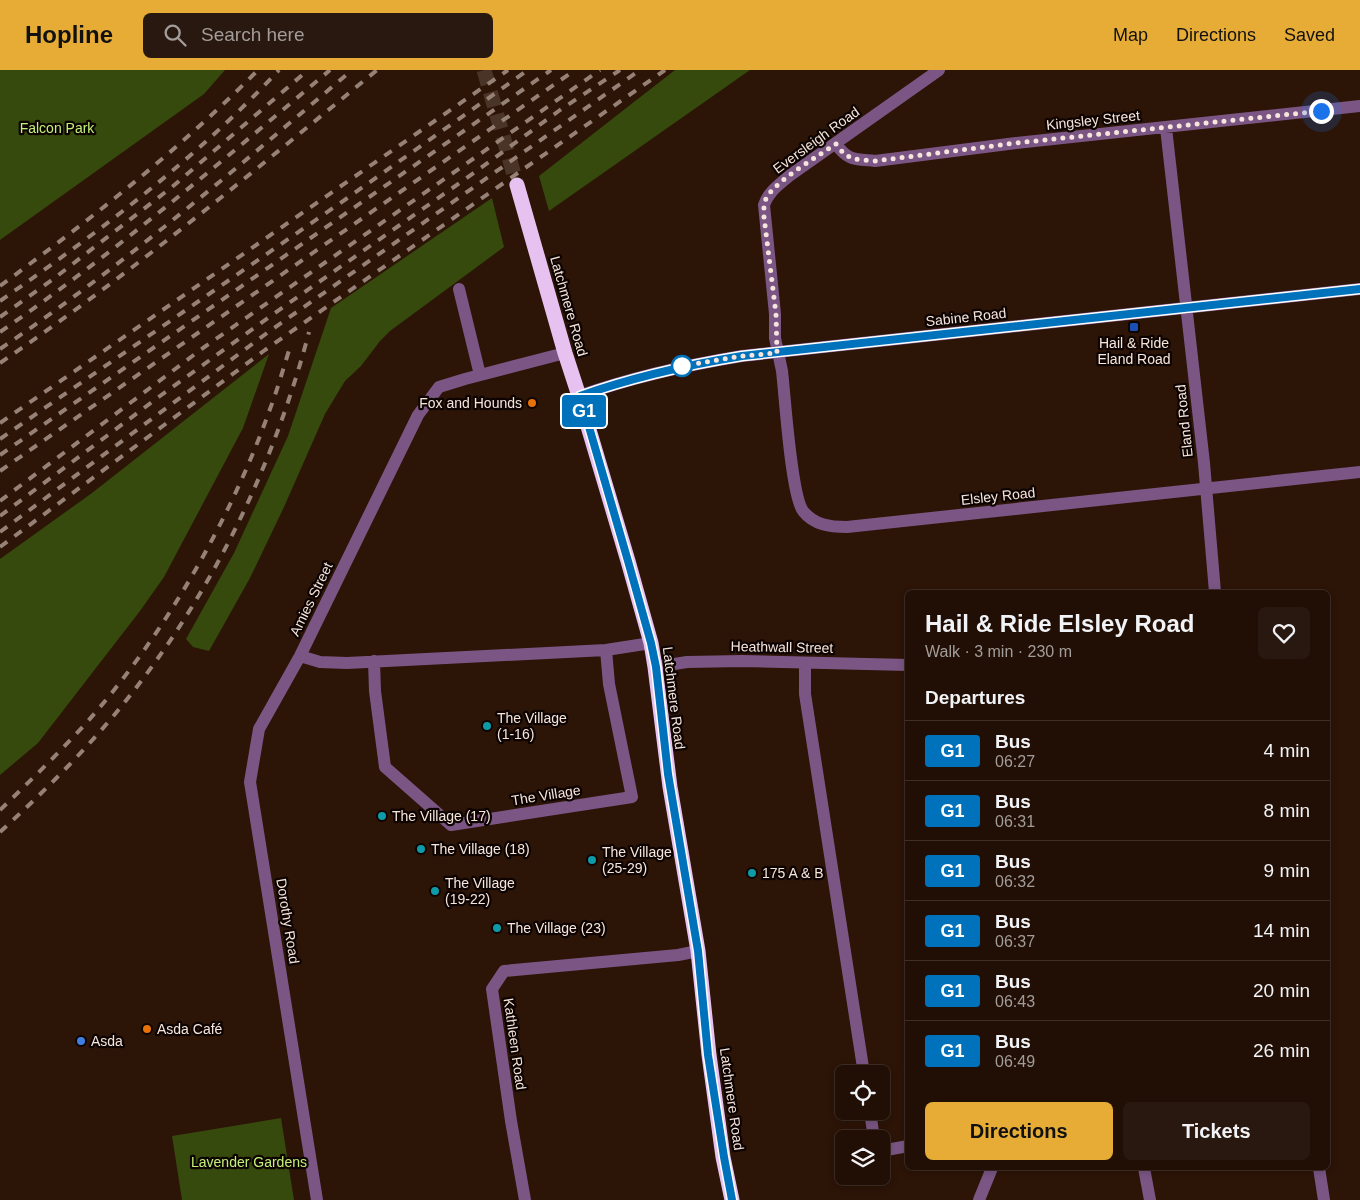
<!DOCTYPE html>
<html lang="en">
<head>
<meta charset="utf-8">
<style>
	body { margin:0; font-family:Arial,sans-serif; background:#29180f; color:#f1f3f6; height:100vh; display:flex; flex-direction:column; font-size:19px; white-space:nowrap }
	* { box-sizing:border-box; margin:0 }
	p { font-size:16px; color:#a29c9a }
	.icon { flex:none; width:28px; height:28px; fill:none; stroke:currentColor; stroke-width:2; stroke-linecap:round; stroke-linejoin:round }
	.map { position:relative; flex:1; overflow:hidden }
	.sheet { position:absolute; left:905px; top:520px; width:425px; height:580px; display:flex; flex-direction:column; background:#210f05; border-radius:8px; box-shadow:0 2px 8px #0003,0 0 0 1px #3e2f27 }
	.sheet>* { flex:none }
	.badge { padding:0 10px; border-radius:4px; font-size:18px; line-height:32px }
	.controls { position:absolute; left:835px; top:995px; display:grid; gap:10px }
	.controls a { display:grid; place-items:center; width:55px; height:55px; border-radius:8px; background:#210f05; box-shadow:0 2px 8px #0003,0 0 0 1px #3e2f27; font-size:25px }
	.you { position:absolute; width:25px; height:25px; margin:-12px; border:4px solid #fff; border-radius:50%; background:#1a73e8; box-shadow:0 0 0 8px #1a73e833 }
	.map>.badge { position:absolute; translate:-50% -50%; box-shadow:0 0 0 2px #fff }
	h2 { padding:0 20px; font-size:19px; line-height:45px }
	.round { display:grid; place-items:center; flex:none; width:52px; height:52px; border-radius:8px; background:#29180f }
	.head { display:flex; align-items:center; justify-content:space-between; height:85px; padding:0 20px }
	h1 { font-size:24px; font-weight:700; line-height:38px }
	.button { display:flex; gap:10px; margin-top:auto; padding:10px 20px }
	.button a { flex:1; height:58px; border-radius:8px; background:#e6ac36; color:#111; font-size:20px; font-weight:700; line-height:58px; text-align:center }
	.button a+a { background:#29180f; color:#f1f3f6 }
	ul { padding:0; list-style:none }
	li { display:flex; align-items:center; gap:15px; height:60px; padding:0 20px; border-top:1px solid #3e2f27 }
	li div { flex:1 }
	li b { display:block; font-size:19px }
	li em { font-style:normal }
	li .badge { min-width:55px; font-weight:700; text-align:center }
	header { display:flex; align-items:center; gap:30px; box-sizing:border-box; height:70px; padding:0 25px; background:#e6ac36; color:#111 }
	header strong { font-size:24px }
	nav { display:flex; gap:28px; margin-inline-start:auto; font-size:18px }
	.search { width:350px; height:45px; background:#29180f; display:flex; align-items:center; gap:12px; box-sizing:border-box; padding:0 18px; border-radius:8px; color:#a29c9a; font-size:19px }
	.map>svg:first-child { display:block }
	.green { fill:#354a0c }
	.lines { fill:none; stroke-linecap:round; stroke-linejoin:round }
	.highway-tunnel { stroke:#4a3327; stroke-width:15; stroke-dasharray:15 8; stroke-linecap:butt }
	.minor { stroke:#7b5685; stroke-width:12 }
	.highway { stroke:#e7c2f1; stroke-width:15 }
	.rail { stroke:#968176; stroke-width:4; stroke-dasharray:9 9; stroke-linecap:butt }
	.line-casing { stroke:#fff; stroke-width:11 }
	.line { stroke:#0072bc; stroke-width:8 }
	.walk { stroke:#f6e5dc; stroke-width:5; stroke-dasharray:0 9 }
	.transit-dot { fill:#1a4fb4; stroke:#0d0402; stroke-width:2 }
	.stop-dot { fill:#fff; stroke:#0072bc; stroke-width:2.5 }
	.food-dot { fill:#e8710a; stroke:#0d0402; stroke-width:2 }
	.culture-dot { fill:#0f9aa8; stroke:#0d0402; stroke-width:2 }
	.shop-dot { fill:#3f7fe0; stroke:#0d0402; stroke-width:2 }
	.labels { text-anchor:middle; stroke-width:4.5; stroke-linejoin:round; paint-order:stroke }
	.street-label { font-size:14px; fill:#f6e5dc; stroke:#0d0402 }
	.park-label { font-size:14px; fill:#c3f177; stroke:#0d0402 }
	.poi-label { font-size:14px; fill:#f6e5dc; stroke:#0d0402; text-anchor:start }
</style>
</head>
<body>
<header>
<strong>Hopline</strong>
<div class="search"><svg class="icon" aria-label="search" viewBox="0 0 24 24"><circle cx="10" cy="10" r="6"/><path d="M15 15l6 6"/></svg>Search here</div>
<nav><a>Map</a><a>Directions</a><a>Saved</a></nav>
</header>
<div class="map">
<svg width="1360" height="1130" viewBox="0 0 1360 1130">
	<rect width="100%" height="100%" fill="#2c1407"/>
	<path class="green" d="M 0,0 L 225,0 L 204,24 L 0,170 Z
		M 675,0 L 750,0 L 549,141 L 539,106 Z
		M 492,128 L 504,177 L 390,261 L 380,271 L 361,296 L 345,311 L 325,344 L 284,437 L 250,508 L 209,581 L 193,577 L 186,569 L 234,483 L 288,366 L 331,238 Z
		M 269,284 L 243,358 L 164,507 L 140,541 L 38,673 L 0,705 L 0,489 L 92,423 Z
		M 281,1048 L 294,1130 L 182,1130 L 172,1066 Z"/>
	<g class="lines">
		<path class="highway-tunnel" d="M 484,0 L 517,115"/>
		<path class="minor" d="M 939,0 L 789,106 C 779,115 768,122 764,135 L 775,244 L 775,268 L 782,301 C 785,326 791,425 803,441 C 814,455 830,457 847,457 L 1360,402
			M 1166,58 L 1204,393 L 1215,522
			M 836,74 C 848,91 855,89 875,91 L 1016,73 L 1360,36
			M 459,219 L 480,305
			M 579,326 C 633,307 687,295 742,286 L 1360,219
			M 300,586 L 320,592 L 347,593 L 606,580 L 651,573
			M 374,591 L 375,621 L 385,697 L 451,755 L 632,727 L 609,614 L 606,580
			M 805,593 L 805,624 L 864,1004
			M 655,597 L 687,592 L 742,591 L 908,595
			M 870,1041 L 874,1069
			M 881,1081 L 908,1076
			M 1144,1098 L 1150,1130
			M 1319,1098 L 1324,1130
			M 317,1130 L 250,712 L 259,659 L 300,586 L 418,345 L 439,317 L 465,309 L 565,283
			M 525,1130 L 511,1051 L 492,919 L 504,901 L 678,885 L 698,881
			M 979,1130 L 992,1098"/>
		<path class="highway" d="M 517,115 L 565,283 L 579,326 L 628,491 L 651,573 L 655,597 L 670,717 L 698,881 L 709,985 L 723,1087 L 732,1130"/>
		<path class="rail" d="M 0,216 C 91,149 179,80 258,0
			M 0,231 C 99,162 197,88 279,0
			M 0,247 L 52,210 L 172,117 L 308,0
			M 0,262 C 116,182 222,91 330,0
			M 0,279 C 124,195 238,97 352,0
			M 0,293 C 131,204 254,101 377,0
			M 0,353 L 508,0
			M 0,369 L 346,129 L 528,0
			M 0,385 L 551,0
			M 0,401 L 575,0
			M 0,431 L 203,278 L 600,0
			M 0,446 L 160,326 L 272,245 L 478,100 L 560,40 L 620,0
			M 0,462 L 267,263 L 640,0
			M 0,477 L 265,280 L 665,0
			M 0,740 C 30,711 60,682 88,651 C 165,564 231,449 270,339 C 278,318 284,296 291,274
			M 0,762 C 47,719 93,673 132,623 C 215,517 275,392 309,262"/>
	</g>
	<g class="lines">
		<g class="line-casing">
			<path id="line" d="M 732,1130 L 724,1087 L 708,985 L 698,881 L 668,704 L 656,597 L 651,573 L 628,491 L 580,326 C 633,307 687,295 742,286 L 1360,219"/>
		</g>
		<use href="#line" class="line"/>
		<path class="walk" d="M 682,296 L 677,297 L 742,286 L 777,283 L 776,244 L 764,147 C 764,140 763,133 767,127 C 777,110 818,86 836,74 C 848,91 855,89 875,91 L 1016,73 L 1321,41"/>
	</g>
	<rect class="transit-dot" x="1129" y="252" width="10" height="10" rx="2.5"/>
	<circle class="stop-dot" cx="682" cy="296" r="10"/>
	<g class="food-dot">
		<circle cx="532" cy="333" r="5"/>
		<circle cx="147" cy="959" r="5"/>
	</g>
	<g class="culture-dot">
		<circle cx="487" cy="656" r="5"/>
		<circle cx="382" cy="746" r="5"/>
		<circle cx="421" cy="779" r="5"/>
		<circle cx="592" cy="790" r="5"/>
		<circle cx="752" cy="803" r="5"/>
		<circle cx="435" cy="821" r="5"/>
		<circle cx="497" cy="858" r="5"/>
	</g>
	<circle class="shop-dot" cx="81" cy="971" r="5"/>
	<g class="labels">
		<g class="street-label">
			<text transform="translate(1093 50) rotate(-6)" y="5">Kingsley Street</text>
			<text transform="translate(816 70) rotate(-36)" y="5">Eversleigh Road</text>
			<text transform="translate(569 236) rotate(74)" y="5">Latchmere Road</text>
			<text transform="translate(966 247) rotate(-6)" y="5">Sabine Road</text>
			<text transform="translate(1184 351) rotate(-96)" y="5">Eland Road</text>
			<text transform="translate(998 426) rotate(-6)" y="5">Elsley Road</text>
			<text transform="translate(311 529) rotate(-64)" y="5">Amies Street</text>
			<text transform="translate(782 577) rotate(1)" y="5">Heathwall Street</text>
			<text transform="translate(674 628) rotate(83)" y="5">Latchmere Road</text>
			<text transform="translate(546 725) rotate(-9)" y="5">The Village</text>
			<text transform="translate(288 851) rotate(81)" y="5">Dorothy Road</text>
			<text transform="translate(515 974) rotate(82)" y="5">Kathleen Road</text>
			<text transform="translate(732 1029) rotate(82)" y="5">Latchmere Road</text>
		</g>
		<g class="park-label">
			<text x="57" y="63">Falcon Park</text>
			<text x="249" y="1097">Lavender Gardens</text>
		</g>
		<g class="poi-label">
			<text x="1134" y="278" text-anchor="middle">Hail &amp; Ride<tspan x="1134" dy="16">Eland Road</tspan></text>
			<text x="522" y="338" text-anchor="end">Fox and Hounds</text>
			<text x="497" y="653">The Village<tspan x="497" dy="16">(1-16)</tspan></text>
			<text x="392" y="751">The Village (17)</text>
			<text x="431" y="784">The Village (18)</text>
			<text x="602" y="787">The Village<tspan x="602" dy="16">(25-29)</tspan></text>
			<text x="762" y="808">175 A &amp; B</text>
			<text x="445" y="818">The Village<tspan x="445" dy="16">(19-22)</tspan></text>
			<text x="507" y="863">The Village (23)</text>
			<text x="157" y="964">Asda Café</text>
			<text x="91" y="976">Asda</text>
		</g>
	</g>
</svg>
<div class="controls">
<a><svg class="icon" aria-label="locate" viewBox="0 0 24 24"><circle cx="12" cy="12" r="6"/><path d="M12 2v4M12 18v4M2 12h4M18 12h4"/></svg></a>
<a><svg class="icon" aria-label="layers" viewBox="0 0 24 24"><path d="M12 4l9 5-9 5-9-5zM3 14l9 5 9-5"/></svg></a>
</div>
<div class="you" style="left:1321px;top:41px"></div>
<b class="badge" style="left:584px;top:341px;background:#0072bc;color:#fff">G1</b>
<section class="sheet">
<div class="head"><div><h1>Hail &amp; Ride Elsley Road</h1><p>Walk · 3 min · 230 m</p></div><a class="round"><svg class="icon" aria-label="heart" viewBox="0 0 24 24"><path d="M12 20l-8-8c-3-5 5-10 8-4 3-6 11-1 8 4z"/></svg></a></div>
<h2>Departures</h2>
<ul>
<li><span class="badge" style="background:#0072bc;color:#fff">G1</span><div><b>Bus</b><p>06:27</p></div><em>4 min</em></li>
<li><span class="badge" style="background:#0072bc;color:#fff">G1</span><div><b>Bus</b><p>06:31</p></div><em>8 min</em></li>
<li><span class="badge" style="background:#0072bc;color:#fff">G1</span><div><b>Bus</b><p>06:32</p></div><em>9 min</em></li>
<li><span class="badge" style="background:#0072bc;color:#fff">G1</span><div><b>Bus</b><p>06:37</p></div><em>14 min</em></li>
<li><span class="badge" style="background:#0072bc;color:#fff">G1</span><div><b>Bus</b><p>06:43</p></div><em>20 min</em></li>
<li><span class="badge" style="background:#0072bc;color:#fff">G1</span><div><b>Bus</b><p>06:49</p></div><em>26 min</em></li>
</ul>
<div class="button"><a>Directions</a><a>Tickets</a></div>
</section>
</div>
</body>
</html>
